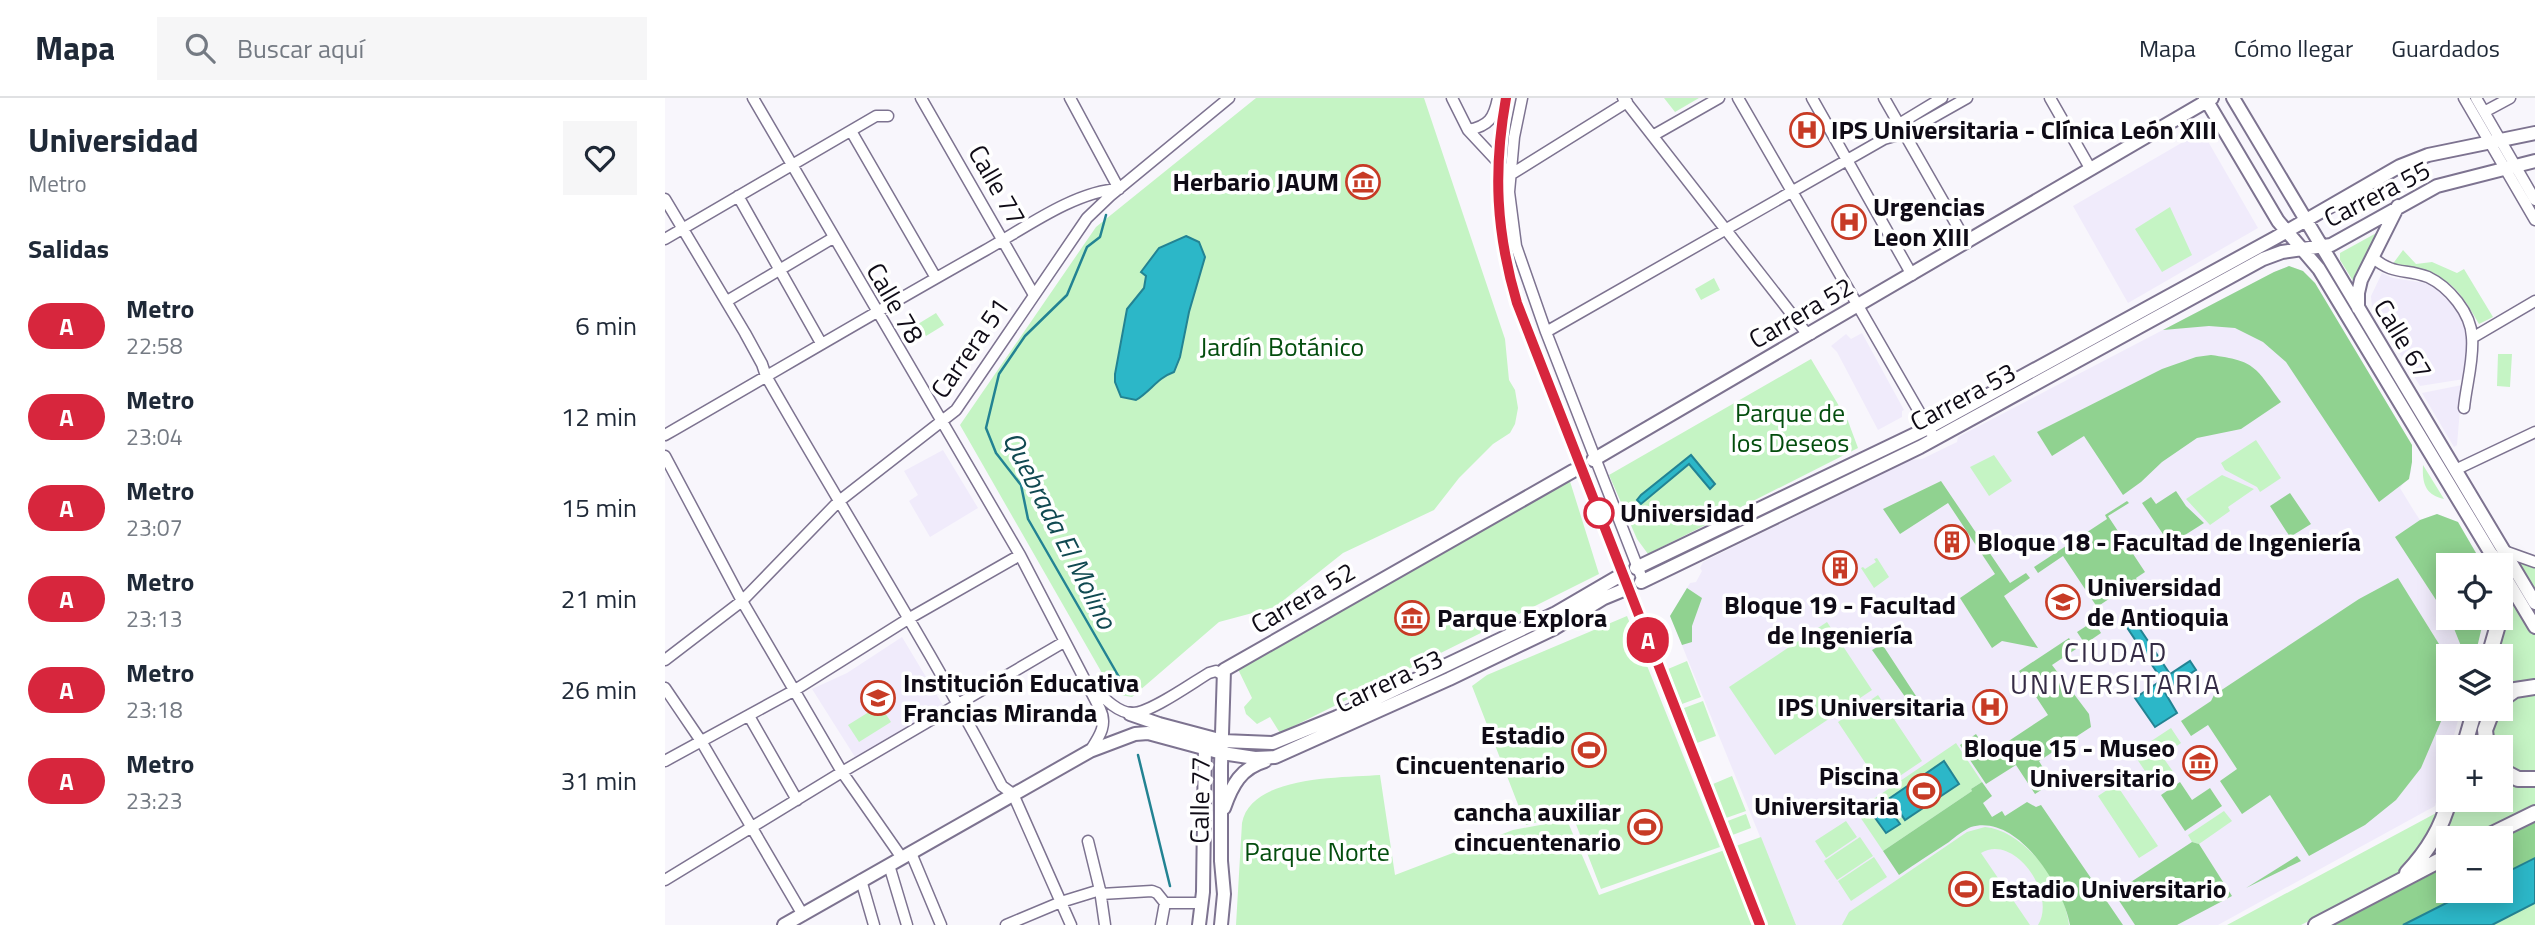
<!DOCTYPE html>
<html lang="es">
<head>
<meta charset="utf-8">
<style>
	body { margin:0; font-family:"Titillium Web",sans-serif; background:#f6f6f7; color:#1f2937; height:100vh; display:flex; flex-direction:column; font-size:26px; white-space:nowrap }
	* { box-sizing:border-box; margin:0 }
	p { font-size:23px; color:#747a83 }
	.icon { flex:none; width:38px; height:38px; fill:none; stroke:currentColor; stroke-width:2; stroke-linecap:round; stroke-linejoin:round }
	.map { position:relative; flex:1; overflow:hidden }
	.details { display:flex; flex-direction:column; background:#fff; width:665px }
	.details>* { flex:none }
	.badge { padding:0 14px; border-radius:23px; font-size:24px; line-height:46px }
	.buttons { position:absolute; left:1771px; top:455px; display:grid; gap:14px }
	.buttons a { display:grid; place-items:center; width:77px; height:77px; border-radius:0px; background:#fff; box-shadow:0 4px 18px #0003; font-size:35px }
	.map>.badge { position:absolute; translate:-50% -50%; box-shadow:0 0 0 4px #fff }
	h2 { padding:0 28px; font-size:26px; line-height:63px }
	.round { display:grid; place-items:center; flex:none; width:74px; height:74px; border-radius:0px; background:#f6f6f7 }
	.summary { display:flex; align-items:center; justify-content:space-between; height:119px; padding:0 28px }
	h1 { font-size:33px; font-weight:700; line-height:52px }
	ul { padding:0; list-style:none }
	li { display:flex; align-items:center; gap:21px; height:91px; padding:0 28px }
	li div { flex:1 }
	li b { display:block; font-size:26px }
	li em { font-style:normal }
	li .badge { min-width:77px; font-weight:700; text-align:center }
	header { display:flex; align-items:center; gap:42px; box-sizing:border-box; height:98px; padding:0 35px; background:#fff; border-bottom:2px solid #e0e1e3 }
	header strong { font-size:33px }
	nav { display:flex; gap:38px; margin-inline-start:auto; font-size:24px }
	.search { width:490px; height:63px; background:#f6f6f7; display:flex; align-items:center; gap:18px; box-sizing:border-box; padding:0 24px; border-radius:0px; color:#747a83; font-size:26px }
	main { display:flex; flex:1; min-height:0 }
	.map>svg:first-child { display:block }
	.built { fill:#f0ebfb }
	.green { fill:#c5f4c4 }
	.forest { fill:#90d290 }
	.water { fill:#2cb7c8; stroke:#238393; stroke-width:2 }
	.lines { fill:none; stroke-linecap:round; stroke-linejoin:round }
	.stream { stroke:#238393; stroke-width:2.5 }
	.major-tunnel { stroke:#d5d3da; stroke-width:12; stroke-dasharray:12 6; stroke-linecap:butt }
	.minor-casing { stroke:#7d7390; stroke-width:13 }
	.major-casing { stroke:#7d7390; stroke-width:16 }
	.highway-casing { stroke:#7d7390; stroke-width:18 }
	.minor { stroke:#fff; stroke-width:10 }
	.major { stroke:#fff; stroke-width:12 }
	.highway { stroke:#fff; stroke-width:14 }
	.rail { stroke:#817e86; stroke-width:2.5 }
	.line-casing { stroke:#fff; stroke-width:16 }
	.line { stroke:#d7263d; stroke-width:10 }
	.stop-dot { fill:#fff; stroke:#d7263d; stroke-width:3.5 }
	.labels { text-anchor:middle; stroke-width:7; stroke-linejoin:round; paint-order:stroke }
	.poi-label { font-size:26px; font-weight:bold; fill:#0f0b16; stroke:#fff; text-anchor:start }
	.street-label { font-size:26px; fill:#0f0b16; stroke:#fff }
	.park-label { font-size:26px; fill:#034d0d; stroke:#fff }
	.stop-label { font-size:26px; font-weight:bold; fill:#0f0b16; stroke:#fff; text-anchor:start }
	.water-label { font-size:28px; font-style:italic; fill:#104951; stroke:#fff }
	.neighbourhood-label { font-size:28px; letter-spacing:2px; fill:#352c45; stroke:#fff }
</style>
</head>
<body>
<header>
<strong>Mapa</strong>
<div class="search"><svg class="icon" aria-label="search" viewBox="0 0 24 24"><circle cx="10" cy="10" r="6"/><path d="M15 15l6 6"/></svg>Buscar aquí</div>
<nav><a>Mapa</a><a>Cómo llegar</a><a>Guardados</a></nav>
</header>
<main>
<section class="details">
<div class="summary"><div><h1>Universidad</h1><p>Metro</p></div><a class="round"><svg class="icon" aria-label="heart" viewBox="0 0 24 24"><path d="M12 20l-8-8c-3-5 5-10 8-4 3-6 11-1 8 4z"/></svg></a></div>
<h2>Salidas</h2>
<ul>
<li><span class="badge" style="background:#d7263d;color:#fff">A</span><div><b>Metro</b><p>22:58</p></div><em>6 min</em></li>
<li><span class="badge" style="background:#d7263d;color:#fff">A</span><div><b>Metro</b><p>23:04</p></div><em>12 min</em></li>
<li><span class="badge" style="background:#d7263d;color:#fff">A</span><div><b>Metro</b><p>23:07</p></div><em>15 min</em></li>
<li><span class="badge" style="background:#d7263d;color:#fff">A</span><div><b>Metro</b><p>23:13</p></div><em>21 min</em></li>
<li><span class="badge" style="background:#d7263d;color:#fff">A</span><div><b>Metro</b><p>23:18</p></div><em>26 min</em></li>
<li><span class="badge" style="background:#d7263d;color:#fff">A</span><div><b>Metro</b><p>23:23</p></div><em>31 min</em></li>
</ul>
</section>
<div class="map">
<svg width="1870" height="827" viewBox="0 0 1870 827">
	<rect width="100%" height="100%" fill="#f8f6fc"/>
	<path class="built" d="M 1537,33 L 1593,130 L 1463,205 L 1408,108 Z
		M 1624,168 L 1638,173 L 1650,185 L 1747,347 L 1746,375 L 1735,390 L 1749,413 L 1755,422 L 1772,416 L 1793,424 L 1818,467 L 1783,467 L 1783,520 L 1819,520 L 1810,558 L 1783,558 L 1783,611 L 1796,611 L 1786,649 L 1783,649 L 1783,659 L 1770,708 L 1553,827 L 1131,827 L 1005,518 L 1025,485 L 1031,484 L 1037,473 L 1035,470 L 1038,464 L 1245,362 L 1257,361 L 1292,344 L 1293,339 L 1609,174 Z
		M 1717,175 L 1728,180 L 1766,186 L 1778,194 L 1797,216 L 1803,241 L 1799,281 L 1755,288 L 1707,211 L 1706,198 Z
		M 1197,235 L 1239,312 L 1237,313 L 1237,319 L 1213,332 L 1172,254 L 1166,248 L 1181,236 L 1186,241 Z
		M 1797,287 L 1792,347 L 1789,349 L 1757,295 Z
		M 278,352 L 313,410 L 265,439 L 244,403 L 253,397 L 239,373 Z
		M 237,539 L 279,609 L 190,659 L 147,591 L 182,575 Z"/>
	<path class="green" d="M 591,0 L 759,0 L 840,241 L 844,282 L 850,292 L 853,310 L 850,326 L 845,335 L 828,346 L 794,380 L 769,412 L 678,455 L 610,509 L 554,524 L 467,599 L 449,596 L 295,327 L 431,129 Z
		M 999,0 L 1034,0 L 1010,14 Z
		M 1505,109 L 1527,157 L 1497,174 L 1470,131 Z
		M 1715,133 L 1690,186 L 1675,162 L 1675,155 Z
		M 1738,152 L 1751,166 L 1767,164 L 1792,175 L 1799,171 L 1828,219 L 1814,226 C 1789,180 1777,176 1727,167 Z
		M 1049,180 L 1055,192 L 1036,202 L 1030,191 Z
		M 271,215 L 279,227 L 261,238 L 253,226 Z
		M 1833,256 L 1847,256 L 1845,289 L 1832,288 Z
		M 1146,261 L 1183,323 L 1193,350 L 983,456 L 972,441 L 944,377 Z
		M 1591,342 L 1616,380 L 1595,394 L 1592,389 L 1560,372 L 1556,365 Z
		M 1329,357 L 1347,383 L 1324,398 L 1305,369 Z
		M 1758,367 L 1779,401 C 1760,397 1757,385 1758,367 Z
		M 903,377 L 934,476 L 615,635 L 605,619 L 592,626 L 581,616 L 579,609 L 587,600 L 570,565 Z
		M 1557,377 L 1589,391 L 1563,409 L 1565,413 L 1545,427 L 1521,401 Z
		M 1212,460 L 1224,479 L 1209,490 L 1196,470 L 1198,469 L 1200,471 L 1211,464 L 1209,461 Z
		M 1850,462 L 1870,469 L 1870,495 Z
		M 1839,484 L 1870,536 L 1870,582 L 1852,586 L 1836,597 L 1836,558 L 1826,558 Z
		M 962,518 L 1055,749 L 936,791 L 907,716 L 861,727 L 807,588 L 822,577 Z
		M 1162,524 L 1207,592 L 1110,657 L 1064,589 Z
		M 1022,563 L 1036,599 L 1017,606 L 1003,571 Z
		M 1870,593 L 1870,676 L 1854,678 L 1836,666 L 1836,649 L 1827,649 C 1826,632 1831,608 1847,598 C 1854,594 1863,594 1870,593 Z
		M 1213,597 L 1257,663 L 1217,690 L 1173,624 Z
		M 1038,603 L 1051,638 L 1032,645 L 1019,610 Z
		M 215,607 L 226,624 L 194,644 L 183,627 Z
		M 1506,630 L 1516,645 L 1497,658 L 1509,675 L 1490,688 L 1468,655 Z
		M 1291,645 L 1317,684 L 1306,691 L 1307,693 L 1218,753 L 1191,713 Z
		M 715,677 L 730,777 L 848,732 L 902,722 L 934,797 L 1096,739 L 1131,827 L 571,827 L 577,725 C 586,677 677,680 715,677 Z
		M 1067,678 L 1081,713 L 1061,720 L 1048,686 Z
		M 1836,680 L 1851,687 L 1870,689 L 1870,708 L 1805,740 L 1783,740 L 1783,751 L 1776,755 L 1789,702 L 1836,702 Z
		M 1451,686 L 1493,748 L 1474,760 L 1433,698 Z
		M 1559,713 L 1567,723 L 1534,746 L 1527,744 L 1523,737 Z
		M 1773,714 L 1755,753 L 1736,776 L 1636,827 L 1562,827 Z
		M 1081,716 L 1086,730 L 1057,741 L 1052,727 Z
		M 1181,723 L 1192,739 L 1161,760 L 1150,743 Z
		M 1320,729 C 1361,733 1400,788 1404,827 L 1373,827 C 1392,797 1350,735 1316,755 L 1365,827 L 1177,827 L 1184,814 L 1220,790 L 1302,734 Z
		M 1195,739 L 1208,758 L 1172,782 L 1159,763 Z
		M 1209,759 L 1222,779 L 1186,803 L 1173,783 Z
		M 1870,805 L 1870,827 L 1827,827 Z"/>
	<path class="forest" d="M 1624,168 L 1638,173 L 1650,185 L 1747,347 L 1747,364 L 1744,381 L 1714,404 L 1621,264 L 1598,244 L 1570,230 L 1544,228 L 1498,232 L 1609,174 Z
		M 1546,257 C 1591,263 1590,269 1616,304 L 1576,331 L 1532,340 L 1497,364 L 1476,384 L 1458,397 L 1419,338 L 1387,358 L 1372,334 L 1497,271 L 1531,259 Z
		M 1276,383 L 1345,485 L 1361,475 L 1365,480 L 1339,498 L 1373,550 L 1337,543 L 1327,550 L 1295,500 L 1330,476 L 1283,405 L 1235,436 L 1218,411 Z
		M 1511,393 L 1521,408 L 1539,425 L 1512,442 L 1515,446 L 1508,451 L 1477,405 L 1486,399 L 1491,406 Z
		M 1625,395 L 1646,426 L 1625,439 L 1605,408 Z
		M 1462,403 L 1464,405 L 1443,418 L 1480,474 L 1471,480 L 1472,482 L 1432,509 L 1398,458 L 1373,475 L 1369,469 L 1442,421 L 1440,417 Z
		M 1772,416 L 1793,424 L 1818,467 L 1783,467 L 1783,520 L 1819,520 L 1810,558 L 1800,558 L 1788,528 L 1730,439 L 1755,422 Z
		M 1733,480 L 1774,546 L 1783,579 L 1783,607 L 1756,670 L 1731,702 L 1700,727 L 1644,758 L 1605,697 L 1577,716 L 1555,683 L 1572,671 L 1543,627 L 1526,638 L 1516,623 L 1546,603 L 1549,597 L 1694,501 Z
		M 1022,490 L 1037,500 L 1027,528 L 1027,544 L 1017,547 L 1005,518 Z
		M 1429,523 L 1436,535 L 1420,546 L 1412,534 Z
		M 1404,540 L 1411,551 L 1387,567 L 1424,616 L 1426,629 L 1374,663 L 1387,685 L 1370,696 L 1351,667 L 1321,686 L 1295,647 L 1311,636 L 1324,656 L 1383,617 L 1354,573 Z
		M 1217,546 L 1251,598 L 1243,603 L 1207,552 Z
		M 1317,684 L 1327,698 L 1318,705 L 1327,719 L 1337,713 L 1340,718 L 1362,704 L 1371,709 L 1376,707 L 1458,827 L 1405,827 C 1399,790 1353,715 1306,729 C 1299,732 1290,739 1284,744 C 1267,755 1250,766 1234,777 L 1218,753 L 1307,693 L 1306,691 Z
		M 1515,684 L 1527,702 L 1545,690 L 1557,708 L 1520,733 L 1496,697 Z
		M 1870,721 L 1870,760 L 1836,777 L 1836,740 L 1833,740 Z
		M 1527,744 L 1534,746 L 1567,798 L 1512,827 L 1470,827 L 1449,795 Z
		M 1632,758 L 1636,763 L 1581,790 Z
		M 1783,766 L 1783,793 L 1805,793 L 1738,827 L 1664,827 Z"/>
	<path class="water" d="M 521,138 L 534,144 L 540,159 L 524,214 L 515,259 L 509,274 C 492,280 486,293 471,302 L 456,299 L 450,284 L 450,276 L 462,211 L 479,190 L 481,178 L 476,174 L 494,150 Z
		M 1026,357 L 1050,386 L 1045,391 L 1024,366 L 976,406 L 972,402 L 976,397 Z
		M 1465,516 L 1505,576 L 1525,563 L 1531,572 L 1499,593 L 1512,615 L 1490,629 L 1470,600 L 1497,582 L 1457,522 Z
		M 1279,663 L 1294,686 L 1240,722 L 1225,700 Z
		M 1222,708 L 1235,726 L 1221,735 L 1208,717 Z
		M 1870,760 L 1870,805 L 1827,827 L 1738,827 L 1805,793 L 1836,793 L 1836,777 Z"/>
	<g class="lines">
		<path class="stream" d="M 441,117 L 435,139 L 422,149 L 402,197 L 360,238 L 334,276 L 321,330 L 331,355 L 356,387 L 363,421 L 454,579 L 456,588
			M 473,657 L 505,788"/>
		<path class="major-tunnel" d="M 908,373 L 928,362
			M 951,480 L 971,470
			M 956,493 L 976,484"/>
		<g class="minor-casing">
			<path id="minor" d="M 88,0 L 355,457 L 435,611 C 443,627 434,639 425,653
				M 256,0 L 369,197
				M 405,0 L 454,91
				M 787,0 L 803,32 L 845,77
				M 857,0 L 849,39 L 844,94 L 851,148 L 881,234 L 978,483
				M 958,0 L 1139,232 L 1146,236
				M 1073,0 L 1267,336
				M 1147,0 L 1247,177
				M 1219,0 L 1302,145
				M 1385,0 L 1425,70
				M 1799,0 L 1870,122
				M 1811,0 L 1870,102
				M 1819,14 L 1845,0
				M 803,32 C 824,28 829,20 833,0
				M 186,33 L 271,180
				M 989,37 L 1054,0
				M 1220,40 L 1234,26 L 1277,0
				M 845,77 L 962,4
				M 73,98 L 156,245
				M 0,101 L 80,235 L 97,266 L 101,278 C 179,415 264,548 337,688 L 348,696 L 406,827
				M 0,141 L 211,18 L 223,18
				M 1707,159 C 1729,178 1740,170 1763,179 C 1784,189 1806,215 1807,239 C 1809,262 1801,288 1799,310
				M 62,203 L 168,140
				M 881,234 L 1219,41 L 1240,35 L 1302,0
				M 1807,240 L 1870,203
				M 0,337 C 106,276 212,213 319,153 C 357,132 409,93 454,91
				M 0,358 L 77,503 L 177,674 L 237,760
				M 1790,372 L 1870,334
				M 1839,453 L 1870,464
				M 0,562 L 77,503 L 173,404 L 291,312 L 422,120 L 445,98 L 564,0
				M 427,588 C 437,598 452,615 467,615 C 484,616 527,585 544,575 L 551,573 L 558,577
				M 0,590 L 36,643 L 138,817
				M 84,618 L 132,702
				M 0,663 L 130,592 L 243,521 L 355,457
				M 423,743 L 435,792 L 440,827
				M 246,755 L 276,827
				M 224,767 L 242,827
				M 0,782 L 177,674 L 399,544
				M 196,782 L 209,827
				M 436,796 L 487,793 L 492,795 L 500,805
				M 500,805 L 537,805
				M 341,827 L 396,804 L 435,792
				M 496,827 L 500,805"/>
		</g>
		<g class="major-casing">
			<path id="major" d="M 1540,0 L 1613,123 L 1654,171 L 1831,464
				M 1568,0 L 1870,505
				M 1693,210 L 1693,195 L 1696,182 L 1733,108
				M 928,362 L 1547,0
				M 971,470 L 1263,330 L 1610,140 L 1735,68 L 1763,57 L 1870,35
				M 1836,472 L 1870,529
				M 976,484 L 1255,349 L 1598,161 L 1617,154 L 1666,147 L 1772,88 L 1870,63
				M 465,616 L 494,626 L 558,643 L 608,645 L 672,619 L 891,515 L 951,480
				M 559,710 C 567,687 576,670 600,663
				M 119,827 L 425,653 L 470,636 L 483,635 L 557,655 L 590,660 L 610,659 L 784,581 L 890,530 L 939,500 L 956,493
				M 534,827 L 538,794 L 540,646
				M 556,827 L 559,796 L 556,763 L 556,668 L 559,572 L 908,373"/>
		</g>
		<g class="highway-casing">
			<path id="highway" d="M 1827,458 L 1830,467
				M 1836,491 L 1836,512
				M 1824,558 L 1835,520
				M 1836,602 L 1850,592 L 1870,589
				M 1799,649 L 1810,611
				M 1822,649 L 1820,632 L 1828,611
				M 1836,672 L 1853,681 L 1870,681
				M 1819,740 L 1870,715
				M 1742,775 C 1762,754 1777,730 1784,702
				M 1651,827 L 1783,758"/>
		</g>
		<use href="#minor" class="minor"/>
		<use href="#major" class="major"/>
		<use href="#highway" class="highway"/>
		<path class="rail" d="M 841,0 C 828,73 832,135 852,205 L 1095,827"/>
	</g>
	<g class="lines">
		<g class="line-casing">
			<path id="line" d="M 841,0 C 828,73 831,134 852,205 L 1095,827"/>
		</g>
		<use href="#line" class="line"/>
	</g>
	<defs>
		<g id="hospital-ring" transform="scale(1.75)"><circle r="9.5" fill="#fff" stroke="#c73b25" stroke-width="1.5"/><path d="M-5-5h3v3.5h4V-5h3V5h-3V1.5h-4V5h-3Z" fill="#c73b25"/></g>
		<g id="museum-ring" transform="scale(1.75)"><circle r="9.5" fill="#fff" stroke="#c73b25" stroke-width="1.5"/><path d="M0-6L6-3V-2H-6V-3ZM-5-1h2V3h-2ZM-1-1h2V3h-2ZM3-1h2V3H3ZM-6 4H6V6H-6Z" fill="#c73b25"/></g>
		<g id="building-ring" transform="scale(1.75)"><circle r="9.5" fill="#fff" stroke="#c73b25" stroke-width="1.5"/><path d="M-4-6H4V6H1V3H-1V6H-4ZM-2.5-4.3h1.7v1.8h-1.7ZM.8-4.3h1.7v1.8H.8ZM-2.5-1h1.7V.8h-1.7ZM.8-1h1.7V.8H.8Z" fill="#c73b25"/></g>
		<g id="university-ring" transform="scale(1.75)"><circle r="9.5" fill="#fff" stroke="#c73b25" stroke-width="1.5"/><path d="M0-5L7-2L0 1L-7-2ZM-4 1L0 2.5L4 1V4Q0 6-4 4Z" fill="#c73b25"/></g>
		<g id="stadium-ring" transform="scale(1.75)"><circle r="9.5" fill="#fff" stroke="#c73b25" stroke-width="1.5"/><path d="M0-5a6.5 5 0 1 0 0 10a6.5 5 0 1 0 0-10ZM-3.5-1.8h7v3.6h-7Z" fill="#c73b25"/></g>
	</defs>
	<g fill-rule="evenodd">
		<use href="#hospital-ring" x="1142" y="32"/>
		<use href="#museum-ring" x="698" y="84"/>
		<use href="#hospital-ring" x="1184" y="124"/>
		<use href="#building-ring" x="1287" y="444"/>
		<use href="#building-ring" x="1175" y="470"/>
		<use href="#university-ring" x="1398" y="504"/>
		<use href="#museum-ring" x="747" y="520"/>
		<use href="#university-ring" x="213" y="600"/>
		<use href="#hospital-ring" x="1325" y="609"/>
		<use href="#stadium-ring" x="924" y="652"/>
		<use href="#museum-ring" x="1535" y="665"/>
		<use href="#stadium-ring" x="1259" y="693"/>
		<use href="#stadium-ring" x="980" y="729"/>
		<use href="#stadium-ring" x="1301" y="791"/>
	</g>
	<circle class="stop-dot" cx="934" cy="415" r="14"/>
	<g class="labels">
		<g class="poi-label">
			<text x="1166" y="41">IPS Universitaria - Clínica León XIII</text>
			<text x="674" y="93" text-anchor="end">Herbario JAUM</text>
			<text x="1208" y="118">Urgencias<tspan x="1208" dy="30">Leon XIII</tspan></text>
			<text x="1312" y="453">Bloque 18 - Facultad de Ingeniería</text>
			<text x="1422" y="498">Universidad<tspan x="1422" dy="30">de Antioquia</tspan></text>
			<text x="1175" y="516" text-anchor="middle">Bloque 19 - Facultad<tspan x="1175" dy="30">de Ingeniería</tspan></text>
			<text x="772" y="529">Parque Explora</text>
			<text x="238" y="594">Institución Educativa<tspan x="238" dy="30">Francias Miranda</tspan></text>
			<text x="1300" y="618" text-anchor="end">IPS Universitaria</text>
			<text x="900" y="646" text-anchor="end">Estadio<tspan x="900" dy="30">Cincuentenario</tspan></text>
			<text x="1510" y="659" text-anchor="end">Bloque 15 - Museo<tspan x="1510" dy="30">Universitario</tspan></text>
			<text x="1234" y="687" text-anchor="end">Piscina<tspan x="1234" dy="30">Universitaria</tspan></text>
			<text x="956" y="723" text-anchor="end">cancha auxiliar<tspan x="956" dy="30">cincuentenario</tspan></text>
			<text x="1326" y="800">Estadio Universitario</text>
		</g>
		<g class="street-label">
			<text transform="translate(332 87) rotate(60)" y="9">Calle 77</text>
			<text transform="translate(1712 96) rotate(-27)" y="9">Carrera 55</text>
			<text transform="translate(230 205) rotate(60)" y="9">Calle 78</text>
			<text transform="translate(1136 215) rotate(-30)" y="9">Carrera 52</text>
			<text transform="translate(1738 241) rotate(59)" y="9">Calle 67</text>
			<text transform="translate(305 250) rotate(-55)" y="9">Carrera 51</text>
			<text transform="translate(1298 299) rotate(-28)" y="9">Carrera 53</text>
			<text transform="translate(638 500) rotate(-30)" y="9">Carrera 52</text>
			<text transform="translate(724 583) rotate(-25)" y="9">Carrera 53</text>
			<text transform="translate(535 702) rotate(-89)" y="9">Calle 77</text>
		</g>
		<g class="park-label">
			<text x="617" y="258">Jardín Botánico</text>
			<text x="1125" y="324">Parque de<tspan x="1125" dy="30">los Deseos</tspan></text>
			<text x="652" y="763">Parque Norte</text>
		</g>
		<g class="stop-label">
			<text x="955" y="424">Universidad</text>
		</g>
		<g class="water-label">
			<text transform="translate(395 432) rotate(63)" y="10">Quebrada El Molino</text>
		</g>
		<g class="neighbourhood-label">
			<text x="1451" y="564">CIUDAD<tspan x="1451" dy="32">UNIVERSITARIA</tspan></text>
		</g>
	</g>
</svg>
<div class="buttons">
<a><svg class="icon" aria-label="locate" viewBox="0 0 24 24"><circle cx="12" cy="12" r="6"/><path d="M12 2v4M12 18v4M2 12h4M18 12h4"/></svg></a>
<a><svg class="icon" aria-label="layers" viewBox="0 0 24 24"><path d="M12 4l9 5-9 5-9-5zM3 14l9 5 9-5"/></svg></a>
<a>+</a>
<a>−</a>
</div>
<b class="badge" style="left:983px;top:542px;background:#d7263d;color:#fff">A</b>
</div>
</main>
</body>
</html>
